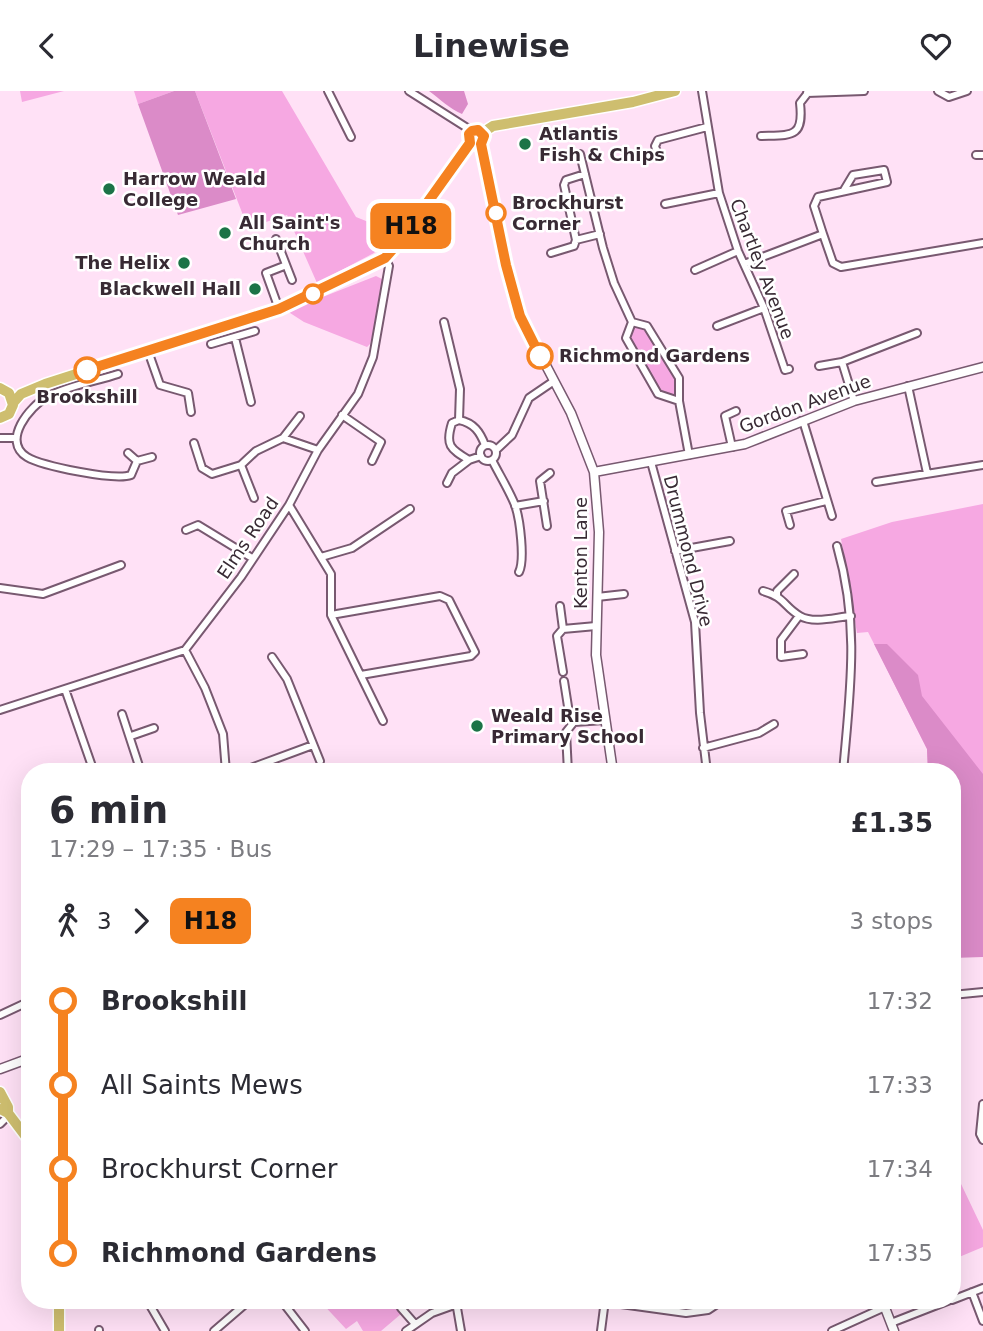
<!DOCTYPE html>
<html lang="en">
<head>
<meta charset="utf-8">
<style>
	body { margin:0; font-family:"DejaVu Sans",sans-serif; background:#f2f2f3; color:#2b2b33; height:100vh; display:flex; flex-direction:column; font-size:26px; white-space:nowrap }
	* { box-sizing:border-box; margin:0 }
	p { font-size:23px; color:#7c7c81 }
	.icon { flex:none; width:38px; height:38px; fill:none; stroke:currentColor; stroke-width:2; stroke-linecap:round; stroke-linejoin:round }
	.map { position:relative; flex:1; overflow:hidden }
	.panel { position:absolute; left:21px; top:672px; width:940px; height:546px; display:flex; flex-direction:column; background:#fff; border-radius:28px; box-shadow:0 7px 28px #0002 }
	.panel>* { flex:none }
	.badge { padding:0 14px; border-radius:10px; font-size:24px; line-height:46px }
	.map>.badge { position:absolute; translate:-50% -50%; box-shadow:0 0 0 4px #fff }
	.legs { display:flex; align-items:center; gap:10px; height:77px; padding:0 28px; font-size:23px }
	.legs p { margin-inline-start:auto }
	.overview { display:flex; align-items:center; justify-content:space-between; height:119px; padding:0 28px }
	h1 { font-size:38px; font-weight:800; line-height:52px }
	ul { padding:0 28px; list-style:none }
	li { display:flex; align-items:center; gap:24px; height:84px; font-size:26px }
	li i { display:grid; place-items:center; width:10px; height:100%; margin:0 9px; background:currentColor }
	li i::after { content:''; width:18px; height:18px; margin:-9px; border:5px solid; border-radius:50%; background:#fff }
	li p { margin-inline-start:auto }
	li:first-child i { background:linear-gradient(#0000 50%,currentColor 0) }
	li:last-child i { background:linear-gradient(currentColor 50%,#0000 0) }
	header { display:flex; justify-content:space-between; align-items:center; height:91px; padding:0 28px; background:#fff; font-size:32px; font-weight:800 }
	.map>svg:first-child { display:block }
	.green { fill:#f6a8e2 }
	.forest { fill:#db8bc8 }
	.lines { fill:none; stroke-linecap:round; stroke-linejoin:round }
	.minor-casing { stroke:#785970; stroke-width:10 }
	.tertiary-casing { stroke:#785970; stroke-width:11 }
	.primary-casing { stroke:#fff; stroke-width:13 }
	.minor { stroke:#fff; stroke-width:6 }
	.tertiary { stroke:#fff; stroke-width:8 }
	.primary { stroke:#cebe6f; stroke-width:10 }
	.line-1-casing { stroke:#fff; stroke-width:16 }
	.line-1 { stroke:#f58220; stroke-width:10 }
	.poi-dot { fill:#1c7347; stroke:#fff; stroke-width:2.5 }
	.stop-1-dot { fill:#fff; stroke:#f58220; stroke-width:3.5 }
	.labels { text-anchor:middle; stroke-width:5; stroke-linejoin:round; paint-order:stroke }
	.poi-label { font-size:18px; font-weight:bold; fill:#382a34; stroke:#fff; text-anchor:start }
	.stop-label { font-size:18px; font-weight:bold; fill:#382a34; stroke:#fff; text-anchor:start }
	.street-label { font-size:18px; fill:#382a34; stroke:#fff }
</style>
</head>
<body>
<header><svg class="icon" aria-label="back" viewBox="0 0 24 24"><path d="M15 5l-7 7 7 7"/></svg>Linewise<svg class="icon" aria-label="heart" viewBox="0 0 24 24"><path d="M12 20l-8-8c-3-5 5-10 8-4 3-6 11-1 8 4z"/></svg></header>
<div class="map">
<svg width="983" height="1240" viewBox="0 0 983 1240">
	<rect width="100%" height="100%" fill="#ffe1f6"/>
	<path class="green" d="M 20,0 L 64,0 L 22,11 Z
		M 134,0 L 174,0 L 138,13 Z
		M 195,0 L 282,0 L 356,126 L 371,132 L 385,150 L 374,162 L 317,192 L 287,124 L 248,137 Z
		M 376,185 L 384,189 L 382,206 L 370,253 L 367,256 L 304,231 L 287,220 Z
		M 634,235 L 649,240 L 675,286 L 676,305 L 659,301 L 629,247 Z
		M 983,413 L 983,866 L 952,681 L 928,681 L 927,658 L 868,541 L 857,542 L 841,448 L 892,431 Z
		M 952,1074 L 983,1139 L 983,1156 L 952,1169 Z
		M 319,1209 L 395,1209 L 401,1223 L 381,1240 L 363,1240 L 357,1230 L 346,1238 Z"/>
	<path class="forest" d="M 174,0 L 195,0 L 236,108 L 178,124 L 138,13 Z
		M 429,0 L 464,0 L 468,13 L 462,23 C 449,17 441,9 429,0 Z
		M 874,553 L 887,553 L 918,584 L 922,605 L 983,683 L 983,866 L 952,867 L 952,681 L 928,681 L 927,658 Z"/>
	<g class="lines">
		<g class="minor-casing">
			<path id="minor" d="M 328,0 L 351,46
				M 409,0 L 472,40
				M 702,0 L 719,102 L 738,160 L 764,217 L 785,279 L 789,278
				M 938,0 L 949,6 L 967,0
				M 807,2 L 864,0
				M 761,45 C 792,44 804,47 800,12 L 807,3
				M 580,63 L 603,157 L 614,192 L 632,231 L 626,247 L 658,303 L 679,310
				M 976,64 L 983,64
				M 659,67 L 655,55 L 658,49 L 707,36
				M 665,113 L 719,102
				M 823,143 L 833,172 L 841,176 L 983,152
				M 276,148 L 292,189
				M 576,149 L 600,143
				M 551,162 L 574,155 L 576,149 L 564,94 L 566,89 L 585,83
				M 744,173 L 823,143 L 814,115 L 818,106 L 887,91 L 884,79 L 853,84 L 844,99
				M 695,179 L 738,160
				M 279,218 L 266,182 L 284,175
				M 444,231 L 460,298 L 459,329
				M 632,231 L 647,235 L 679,287 L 679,310 L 689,364
				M 717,235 L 764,217
				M 235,247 L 251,311
				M 211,253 L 255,240
				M 148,260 L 160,294 L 188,302 L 191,321
				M 819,275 L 842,271
				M 118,283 C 97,290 67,295 47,306 C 30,315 1,350 27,366 C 42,375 115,390 131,384 L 137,370 L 128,362
				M 908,295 L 927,382
				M 854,310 L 842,271 L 917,242
				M 342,324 L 381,351 L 372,370
				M 459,329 L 452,332 C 445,354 450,358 469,369 L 481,365
				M 459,329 C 474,332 480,341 485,354
				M 801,330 L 804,333 L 832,425
				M 0,347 L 16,347
				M 283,347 L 300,325
				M 194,352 L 202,377 L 212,383 L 241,374 L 256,360 L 283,347 L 318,359
				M480 362a8 8 0 1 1 16 0a8 8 0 1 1-16 0Z
				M 732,356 L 725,325 L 736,320
				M 496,359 L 512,344 L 529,307 L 554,290
				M 492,369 C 499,383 509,399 515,414 C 520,428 525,469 519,481
				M 137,370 L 152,366
				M 651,371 L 695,531 L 700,622 L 707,681
				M 241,374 L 254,407
				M 876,391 L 983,374
				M 447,392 L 452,382 L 469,369
				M 289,414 L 331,483 L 331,524 L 383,630
				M 515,415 L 544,410
				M 790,434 L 786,420 L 826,410
				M 547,435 L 540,390 L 550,382
				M 186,439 L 198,434 L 252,467
				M 837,455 C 860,535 850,600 843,681
				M 675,460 L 730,450
				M 321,466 L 352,457 L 410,418
				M 0,497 L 43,503 L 121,474
				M 763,500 C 785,506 784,516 800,525 C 814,533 836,526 851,525
				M 777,504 L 777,500 L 794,483
				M 597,506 L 624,503
				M 560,515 L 563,538 L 557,545 L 563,581
				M 331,524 L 440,505 L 449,509 L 475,561 L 471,565 L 361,584
				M 799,525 L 781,549 L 781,566 L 803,563
				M 563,538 L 596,535
				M 185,559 L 205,597 L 223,643 L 226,681
				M 272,566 L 287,588 L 320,670
				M 564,590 L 569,622 L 574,631 L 566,641 L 568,681
				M 65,598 L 94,681
				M 0,619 L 185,559 L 241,486 L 289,414 L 318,359 L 358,303 L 373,266 L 389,175 L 385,167
				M 122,623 L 141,681
				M 574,631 L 605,629
				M 131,645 L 154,637
				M 703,657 L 759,642 L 774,633
				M 240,681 L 313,654
				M 952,904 L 983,901
				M 0,924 L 30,910
				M 30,992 L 28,993 L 30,998
				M 983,1013 L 980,1043 L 983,1049
				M 0,1033 L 9,1024
				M 972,1201 L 983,1230
				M 281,1209 L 305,1240
				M 398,1209 L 401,1217 L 415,1233
				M 592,1209 L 686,1222 L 708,1219 L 723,1209
				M 952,1209 L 983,1197
				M 456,1211 L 461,1240
				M 151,1216 L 165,1240
				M 891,1232 L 950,1209
				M 99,1239 L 99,1240
				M 214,1240 L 250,1209
				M 406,1240 L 432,1222 L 457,1213
				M 601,1240 L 605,1209
				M 832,1240 L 885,1216"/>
		</g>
		<g class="tertiary-casing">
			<path id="tertiary" d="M 481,53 L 506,174 L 520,225 L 571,322 L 594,381 L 599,441 L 596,564 L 613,681
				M 594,381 L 745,353 L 854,310 L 983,276
				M 0,978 L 30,967
				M 882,1209 L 894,1240"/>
		</g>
		<g class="primary-casing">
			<path id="primary" d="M 482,42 L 493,35 L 633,11 L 675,0
				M 470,53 L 468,47 L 472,40 L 478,39 L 482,42
				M 470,53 L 477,55 L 484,48 L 482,42
				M 0,297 L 9,302 L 13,314 L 9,323 L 0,327
				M 13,312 L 21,303 L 45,293 L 279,218 L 353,184 L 385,167 L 400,150 L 470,53
				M 0,1001 L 8,1016 L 8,1022
				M 0,1018 L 8,1022 L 30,1051
				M 59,1209 L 59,1240"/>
		</g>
		<use href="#minor" class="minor"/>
		<use href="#tertiary" class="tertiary"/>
		<use href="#primary" class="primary"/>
	</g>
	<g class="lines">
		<g class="line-1-casing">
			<path id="line-1" d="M 87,279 L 279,218 L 385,167 L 400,150 L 470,52 L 469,43 L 472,40 L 478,39 L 484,45 L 481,53 L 506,174 L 520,225 L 540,265"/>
		</g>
		<use href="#line-1" class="line-1"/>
	</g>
	<g class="poi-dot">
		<circle cx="525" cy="53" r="7"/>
		<circle cx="109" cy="98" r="7"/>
		<circle cx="225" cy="142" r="7"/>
		<circle cx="184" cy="172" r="7"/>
		<circle cx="255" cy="198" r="7"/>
		<circle cx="477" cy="635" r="7"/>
	</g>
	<g class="stop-1-dot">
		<circle cx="496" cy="122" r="9"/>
		<circle cx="313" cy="203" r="9"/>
		<circle cx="540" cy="265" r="12"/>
		<circle cx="87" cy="279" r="12"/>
	</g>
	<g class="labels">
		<g class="poi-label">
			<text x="539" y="49">Atlantis<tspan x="539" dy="21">Fish &amp; Chips</tspan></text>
			<text x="123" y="94">Harrow Weald<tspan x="123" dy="21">College</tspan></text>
			<text x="239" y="138">All Saint's<tspan x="239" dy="21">Church</tspan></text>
			<text x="170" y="178" text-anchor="end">The Helix</text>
			<text x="241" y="204" text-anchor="end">Blackwell Hall</text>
			<text x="491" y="631">Weald Rise<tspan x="491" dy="21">Primary School</tspan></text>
		</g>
		<g class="stop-label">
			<text x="512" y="118">Brockhurst<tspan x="512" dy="21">Corner</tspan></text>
			<text x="559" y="271">Richmond Gardens</text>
			<text x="87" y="312" text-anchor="middle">Brookshill</text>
		</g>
		<g class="street-label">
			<text transform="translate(762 178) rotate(69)" y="6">Chartley Avenue</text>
			<text transform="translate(805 313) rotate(-20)" y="6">Gordon Avenue</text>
			<text transform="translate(248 447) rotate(-56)" y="6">Elms Road</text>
			<text transform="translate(688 460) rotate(76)" y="6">Drummond Drive</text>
			<text transform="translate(581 462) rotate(-90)" y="6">Kenton Lane</text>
		</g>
	</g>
</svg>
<b class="badge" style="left:411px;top:135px;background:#f58220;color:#111">H18</b>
<section class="panel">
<div class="overview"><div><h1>6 min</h1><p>17:29 – 17:35 · Bus</p></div><b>£1.35</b></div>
<div class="legs"><svg class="icon" aria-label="walk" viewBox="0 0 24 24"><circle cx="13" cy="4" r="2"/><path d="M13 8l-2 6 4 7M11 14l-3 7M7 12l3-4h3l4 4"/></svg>3<svg class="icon" aria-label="forward" viewBox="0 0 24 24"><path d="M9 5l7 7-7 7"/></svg><b class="badge" style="background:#f58220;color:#111">H18</b><p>3 stops</p></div>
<ul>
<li><i style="color:#f58220"></i><b>Brookshill</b><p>17:32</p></li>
<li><i style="color:#f58220"></i><span>All Saints Mews</span><p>17:33</p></li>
<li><i style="color:#f58220"></i><span>Brockhurst Corner</span><p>17:34</p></li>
<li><i style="color:#f58220"></i><b>Richmond Gardens</b><p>17:35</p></li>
</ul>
</section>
</div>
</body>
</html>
